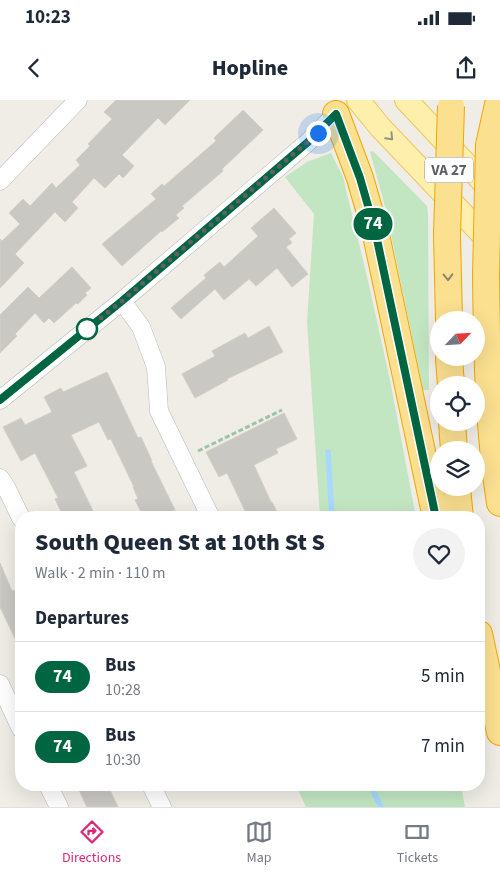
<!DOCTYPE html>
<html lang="en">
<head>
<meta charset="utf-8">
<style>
	body { margin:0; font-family:"Source Sans 3",sans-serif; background:#f2f2f3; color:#1f2937; height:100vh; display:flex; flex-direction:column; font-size:19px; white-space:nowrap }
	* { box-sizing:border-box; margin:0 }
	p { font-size:16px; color:#747a83 }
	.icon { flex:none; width:28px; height:28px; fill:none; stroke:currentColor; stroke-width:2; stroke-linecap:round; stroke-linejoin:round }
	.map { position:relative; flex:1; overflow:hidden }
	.panel { position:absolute; left:15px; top:411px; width:470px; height:280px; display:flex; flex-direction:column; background:#fff; border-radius:20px; box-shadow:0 5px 20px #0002 }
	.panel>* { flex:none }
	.badge { padding:0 10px; border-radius:16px; font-size:18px; line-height:32px }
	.needle { width:32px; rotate:65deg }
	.buttons { position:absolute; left:430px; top:211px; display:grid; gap:10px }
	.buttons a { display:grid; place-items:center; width:55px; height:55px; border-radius:50%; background:#fff; box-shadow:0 5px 20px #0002; font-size:25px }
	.you { position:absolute; width:25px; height:25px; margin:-12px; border:4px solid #fff; border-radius:50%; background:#1a73e8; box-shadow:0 0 0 8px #1a73e833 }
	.map>.badge { position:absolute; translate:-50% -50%; box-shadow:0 0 0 2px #fff }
	h2 { padding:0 20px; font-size:19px; line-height:45px }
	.round { display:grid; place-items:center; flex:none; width:52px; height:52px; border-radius:26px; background:#f2f2f3 }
	.summary { display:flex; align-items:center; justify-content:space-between; height:85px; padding:0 20px }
	h1 { font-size:24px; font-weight:800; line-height:38px }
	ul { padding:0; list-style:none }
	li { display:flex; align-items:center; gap:15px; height:70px; padding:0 20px; border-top:1px solid #e0e1e3 }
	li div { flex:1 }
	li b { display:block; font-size:19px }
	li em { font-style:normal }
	li .badge { min-width:55px; font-weight:700; text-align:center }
	.status { display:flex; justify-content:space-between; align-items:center; height:35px; padding:0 25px; background:#fff; direction:ltr }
	.status svg { height:14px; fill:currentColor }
	header { display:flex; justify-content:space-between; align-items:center; height:65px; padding:0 20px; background:#fff; font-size:22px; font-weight:800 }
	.tabs { display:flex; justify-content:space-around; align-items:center; height:70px; border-top:1px solid #e0e1e3; background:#fff; font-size:14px; color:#747a83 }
	.tabs a { display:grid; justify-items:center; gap:2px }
	.tabs .on { color:#db2777 }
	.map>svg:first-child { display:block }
	.green { fill:#c2e6c2 }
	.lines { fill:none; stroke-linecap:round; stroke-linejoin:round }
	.stream { stroke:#a7d8fe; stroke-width:5.5 }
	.building { fill:#cac8c3; stroke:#d4cfc4 }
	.minor-casing { stroke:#b6b8bc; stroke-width:19 }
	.major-casing { stroke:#efc65e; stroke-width:24 }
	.highway-casing { stroke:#f1a604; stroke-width:28 }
	.path { stroke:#9ac5a7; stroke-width:3; stroke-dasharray:5 2.5; stroke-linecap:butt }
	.minor { stroke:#fff; stroke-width:18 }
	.major { stroke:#fef0ac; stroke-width:22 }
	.highway { stroke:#fbe090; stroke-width:26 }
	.highway-bridge-casing { stroke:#f1a604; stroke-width:28; stroke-linecap:butt }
	.highway-bridge { stroke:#fbe090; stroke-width:26 }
	.oneway { stroke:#95937e }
	.oneway2 { stroke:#8c8773 }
	.line-casing { stroke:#fff; stroke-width:11 }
	.line { stroke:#006641; stroke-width:8 }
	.walk { stroke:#5d6166; stroke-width:5; stroke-dasharray:0 9 }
	.stop-dot { fill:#fff; stroke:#006641; stroke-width:2.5 }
	.labels { text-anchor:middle; stroke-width:4.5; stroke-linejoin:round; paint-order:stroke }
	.shield { fill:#fff; stroke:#8e9094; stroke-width:1 }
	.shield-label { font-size:15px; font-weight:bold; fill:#5d6166 }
</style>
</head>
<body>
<div class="status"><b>10:23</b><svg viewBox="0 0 49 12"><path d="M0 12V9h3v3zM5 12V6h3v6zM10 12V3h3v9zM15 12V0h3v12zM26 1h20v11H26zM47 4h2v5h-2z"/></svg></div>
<header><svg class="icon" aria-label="back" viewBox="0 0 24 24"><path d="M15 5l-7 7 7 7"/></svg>Hopline<svg class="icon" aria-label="share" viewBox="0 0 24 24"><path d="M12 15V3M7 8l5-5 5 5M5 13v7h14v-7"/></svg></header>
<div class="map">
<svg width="500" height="707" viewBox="0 0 500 707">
	<rect width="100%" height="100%" fill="#efede5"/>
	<path class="green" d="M 373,51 L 427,106 L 428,114 L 429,290 L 423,290 L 386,110 L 370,52 Z
		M 331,53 L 343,77 L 368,181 L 390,280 L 416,417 L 320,417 L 307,222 L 314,114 L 285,77 L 307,62 Z
		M 296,685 L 461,685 L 465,707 L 306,707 Z"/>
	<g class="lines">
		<path class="stream" d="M 328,352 L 332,418
			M 370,685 L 381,707"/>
	</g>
	<path class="building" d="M 116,0 L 190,0 L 165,25 L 158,18 L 122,55 L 134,66 L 123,78 L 119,74 L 105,88 L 94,78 L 72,102 L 78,108 L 65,122 L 55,112 L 15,154 L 24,163 L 0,188 L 0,139 L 2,141 L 20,124 L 9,113 L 23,99 L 30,106 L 52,83 L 56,88 L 80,65 L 76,60 L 90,46 L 88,44 L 112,19 L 104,12 Z
		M 243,10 L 263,30 L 222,69 L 223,71 L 182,106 L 184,108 L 176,115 L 179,118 L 162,132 L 161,131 L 122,166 L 102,144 L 156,99 L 151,94 L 162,84 L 164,86 L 216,41 L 214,38 Z
		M 274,108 L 296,133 L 289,139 L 292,143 L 286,147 L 308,174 L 292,187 L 277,168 L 256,186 L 249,179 L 224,200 L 215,189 L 181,219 L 171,208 L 206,178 L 204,175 L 220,162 L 224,167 L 258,136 L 251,128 Z
		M 72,167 L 91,188 L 85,193 L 87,195 L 78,204 L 76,203 L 54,223 L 49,218 L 44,223 L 35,213 L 15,234 L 17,236 L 0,253 L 0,215 L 28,187 L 39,198 Z
		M 269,226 L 283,252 L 227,279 L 228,280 L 195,298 L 182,274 L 215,256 L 212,251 L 245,233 L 248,238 Z
		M 107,272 L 138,338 L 141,337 L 152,361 L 151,361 L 175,410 L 172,411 L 175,418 L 144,418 L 135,400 L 138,399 L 133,387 L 134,387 L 111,339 L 108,340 L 99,322 L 71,335 L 87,366 L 74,372 L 93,411 L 79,418 L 64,418 L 55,399 L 58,398 L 35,353 L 21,361 L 3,327 L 21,318 L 25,325 L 52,312 L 44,297 L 61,288 L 63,292 Z
		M 284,313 L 297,339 L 276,349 L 278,353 L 254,365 L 271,402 L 272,402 L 280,418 L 242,418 L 247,415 L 227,373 L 219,377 L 206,352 Z
		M 0,463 L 12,491 L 14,490 L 21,506 L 21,551 L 0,507 Z
		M 80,685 L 100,685 L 103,690 L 109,688 L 118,707 L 87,707 L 79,690 L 82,689 Z"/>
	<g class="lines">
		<g class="minor-casing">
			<path id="minor" d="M 0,81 L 78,0
				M 122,201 L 141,227 L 156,267 L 159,311 L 211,418
				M 0,300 L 122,201 L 308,42 L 336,14
				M 0,378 L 6,387 L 21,418
				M 0,584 L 21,629
				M 48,685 L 59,707
				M 151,685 L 162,707"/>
		</g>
		<g class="major-casing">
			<path id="major" d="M 358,0 L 380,27 L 500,153
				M 406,0 L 496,96"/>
		</g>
		<g class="highway-casing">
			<path id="highway" d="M 336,14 L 360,78 L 375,130 L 436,418
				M 489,45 L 499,0
				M 447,135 L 449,220
				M 486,176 C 487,252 488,328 500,403
				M 449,258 L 451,285
				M 452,322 L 454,350
				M 457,388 L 460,418
				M 479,534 L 500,632"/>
		</g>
		<path class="path" d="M 198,351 L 282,310"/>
		<use href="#minor" class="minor"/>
		<use href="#major" class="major"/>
		<use href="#highway" class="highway"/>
		<g class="highway-bridge-casing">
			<path id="highway-bridge" d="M 447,135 L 451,6
				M 486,176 L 489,45"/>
		</g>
		<use href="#highway-bridge" class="highway-bridge"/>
	</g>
	<defs><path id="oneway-chevron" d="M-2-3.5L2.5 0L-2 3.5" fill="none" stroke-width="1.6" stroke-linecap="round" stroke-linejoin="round" transform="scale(1.25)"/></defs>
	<use class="oneway" href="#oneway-chevron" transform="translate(390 37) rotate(46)"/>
	<use class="oneway2" href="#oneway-chevron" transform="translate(448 177) rotate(89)"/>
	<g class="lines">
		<g class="line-casing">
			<path id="line" d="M 0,300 L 122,201 L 308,42 L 336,14 L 360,78 L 375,130 L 436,418"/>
		</g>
		<use href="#line" class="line"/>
		<path class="walk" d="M 87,229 L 122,201 L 318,33"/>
	</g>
	<circle class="stop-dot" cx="87" cy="229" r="10"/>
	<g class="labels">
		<rect class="shield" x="425" y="57.5" width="48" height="25" rx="4"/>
		<g class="shield-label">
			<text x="449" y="75">VA 27</text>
		</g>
	</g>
</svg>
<div class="buttons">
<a><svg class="needle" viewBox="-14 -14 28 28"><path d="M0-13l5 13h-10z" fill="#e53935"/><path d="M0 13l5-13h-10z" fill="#747a83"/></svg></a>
<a><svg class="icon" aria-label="locate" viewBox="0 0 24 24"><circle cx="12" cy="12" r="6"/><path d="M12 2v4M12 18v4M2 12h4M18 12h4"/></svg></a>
<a><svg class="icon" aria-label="layers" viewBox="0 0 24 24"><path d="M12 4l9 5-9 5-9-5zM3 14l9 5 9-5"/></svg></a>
</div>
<div class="you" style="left:318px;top:33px"></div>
<b class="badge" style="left:373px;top:124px;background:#006641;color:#fff">74</b>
<section class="panel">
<div class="summary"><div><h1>South Queen St at 10th St S</h1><p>Walk · 2 min · 110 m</p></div><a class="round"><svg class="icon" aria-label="heart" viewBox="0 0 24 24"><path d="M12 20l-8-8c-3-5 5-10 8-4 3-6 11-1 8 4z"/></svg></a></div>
<h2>Departures</h2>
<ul>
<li><span class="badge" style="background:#006641;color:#fff">74</span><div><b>Bus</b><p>10:28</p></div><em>5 min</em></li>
<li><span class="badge" style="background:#006641;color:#fff">74</span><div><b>Bus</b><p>10:30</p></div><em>7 min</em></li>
</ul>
</section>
</div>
<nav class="tabs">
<a class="on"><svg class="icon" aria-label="directions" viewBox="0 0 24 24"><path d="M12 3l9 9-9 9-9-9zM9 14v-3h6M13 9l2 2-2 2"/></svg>Directions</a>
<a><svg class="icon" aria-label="map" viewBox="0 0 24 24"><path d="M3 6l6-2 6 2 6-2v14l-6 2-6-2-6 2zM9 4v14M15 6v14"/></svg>Map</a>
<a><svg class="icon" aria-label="tickets" viewBox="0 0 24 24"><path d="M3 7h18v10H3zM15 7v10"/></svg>Tickets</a>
</nav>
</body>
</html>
